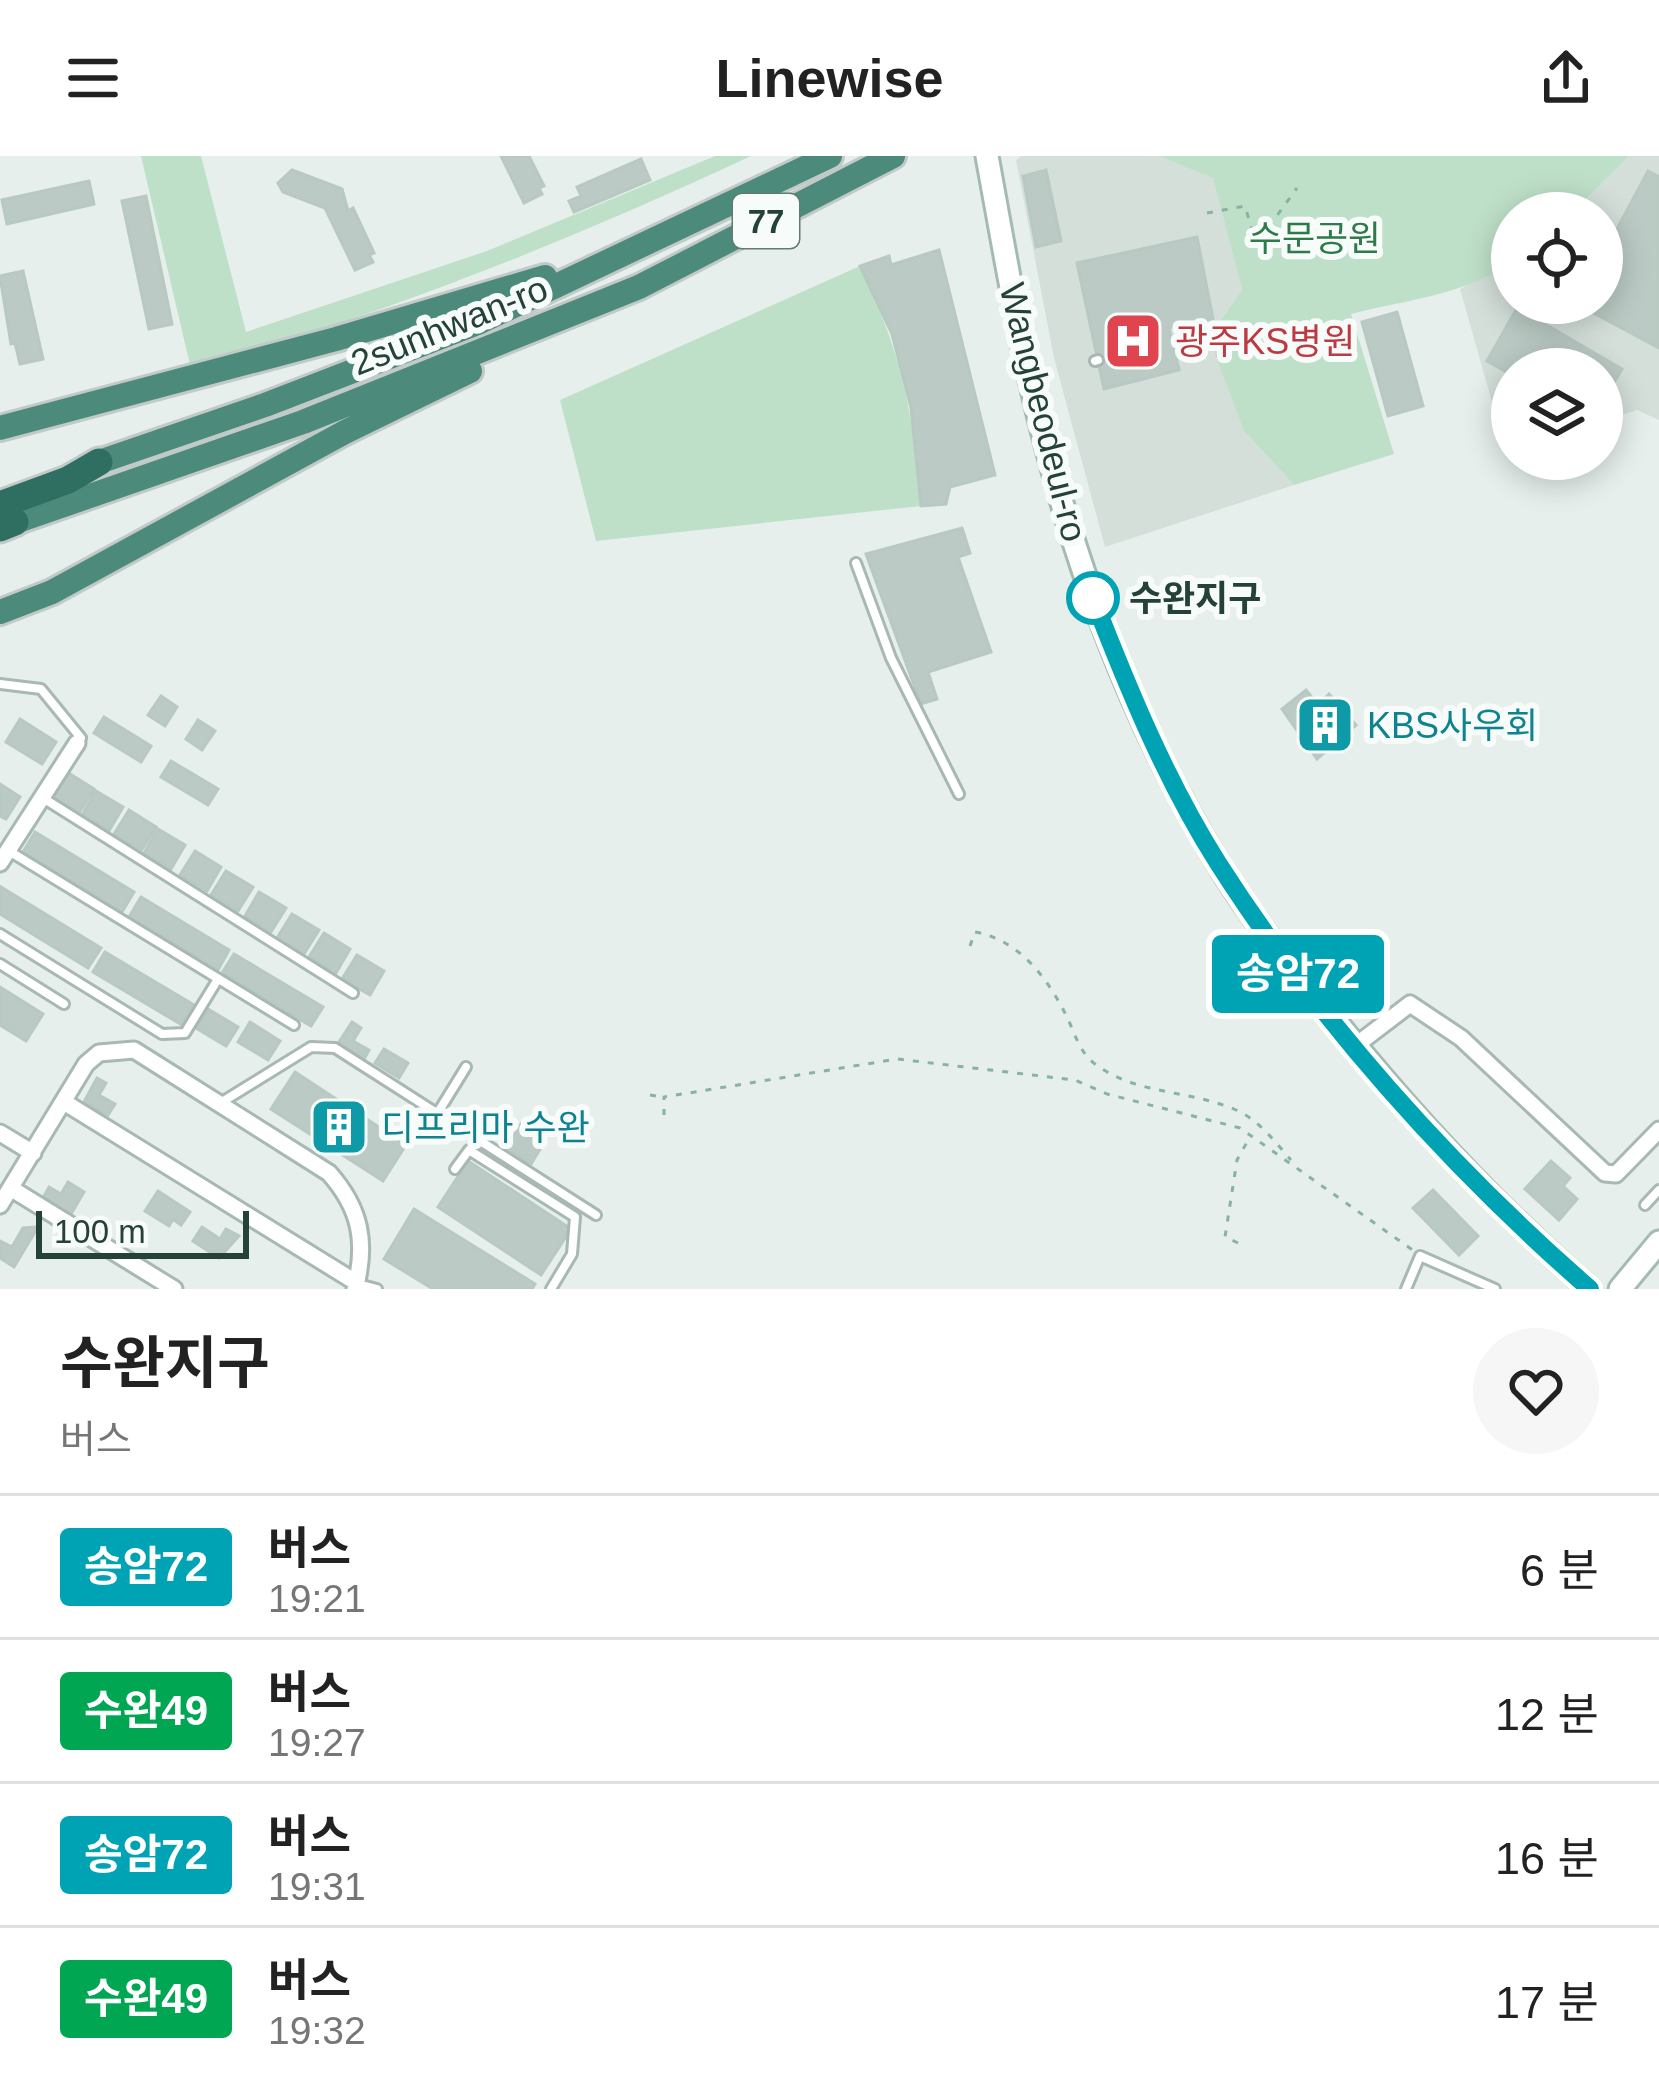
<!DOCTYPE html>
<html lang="ko">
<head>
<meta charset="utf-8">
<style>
	body { margin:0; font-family:Arial,"Noto Sans KR",sans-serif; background:#f6f6f6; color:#222; height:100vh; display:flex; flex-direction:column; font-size:45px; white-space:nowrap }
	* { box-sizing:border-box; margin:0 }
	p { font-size:39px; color:#767676 }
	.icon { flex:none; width:66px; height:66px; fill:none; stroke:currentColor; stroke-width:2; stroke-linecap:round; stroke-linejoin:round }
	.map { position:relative; height:1133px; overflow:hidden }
	.drawer { display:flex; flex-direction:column; background:#fff; flex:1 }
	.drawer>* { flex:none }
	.badge { padding:0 24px; border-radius:9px; font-size:42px; line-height:78px }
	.buttons { position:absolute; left:1491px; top:36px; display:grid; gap:24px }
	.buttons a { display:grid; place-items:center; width:132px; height:132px; border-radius:50%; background:#fff; box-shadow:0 6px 30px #0003; font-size:60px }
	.scale { position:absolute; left:36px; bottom:30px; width:213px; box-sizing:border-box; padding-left:12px; border:6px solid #24423a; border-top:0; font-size:33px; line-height:42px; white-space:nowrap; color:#24423a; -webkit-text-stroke:9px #f7fbf9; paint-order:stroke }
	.map>.badge { position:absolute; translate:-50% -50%; box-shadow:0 0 0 6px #fff }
	.round { display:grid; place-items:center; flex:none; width:126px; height:126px; border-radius:63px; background:#f6f6f6 }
	.headline { display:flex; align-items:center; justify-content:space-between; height:204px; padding:0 60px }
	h1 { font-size:57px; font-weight:700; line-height:90px }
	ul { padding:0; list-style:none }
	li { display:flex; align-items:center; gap:36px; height:144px; padding:0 60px; border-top:3px solid #e0e0e0 }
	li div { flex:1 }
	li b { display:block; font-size:45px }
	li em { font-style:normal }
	li .badge { min-width:132px; font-weight:700; text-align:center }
	header { display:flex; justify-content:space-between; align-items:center; height:156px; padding:0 60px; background:#fff; font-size:54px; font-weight:700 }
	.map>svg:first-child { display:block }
	.built { fill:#d4dfda }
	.green { fill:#bfe0c8 }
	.building { fill:#bbcac4; stroke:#b8c9c2; stroke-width:3 }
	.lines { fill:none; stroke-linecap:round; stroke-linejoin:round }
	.service-casing { stroke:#a8b8b2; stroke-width:14 }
	.minor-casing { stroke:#a8b8b2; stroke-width:21 }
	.secondary-casing { stroke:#a4bbb3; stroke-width:27 }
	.trunk-casing { stroke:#c2cac8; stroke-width:30 }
	.motorway-casing { stroke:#c2cac8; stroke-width:33 }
	.path { stroke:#86b3a5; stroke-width:3; stroke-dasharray:6 9; stroke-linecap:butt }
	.service { stroke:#fff; stroke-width:8 }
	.minor { stroke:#fff; stroke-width:15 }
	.secondary { stroke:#fff; stroke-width:21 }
	.trunk { stroke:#4c8a7c; stroke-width:24 }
	.motorway { stroke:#2f6f62; stroke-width:27 }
	.line-casing { stroke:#fff; stroke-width:27 }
	.line { stroke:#00a3b4; stroke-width:18 }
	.stop-dot { fill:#fff; stroke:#00a3b4; stroke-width:6 }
	.labels { text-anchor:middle; stroke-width:12; stroke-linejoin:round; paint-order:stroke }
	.shield { fill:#f7fbf9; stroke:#637a73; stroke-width:3 }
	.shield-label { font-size:33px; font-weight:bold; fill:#24423a }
	.park-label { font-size:36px; fill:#2d7a4b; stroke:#f7fbf9 }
	.street-label { font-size:36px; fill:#24423a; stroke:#f7fbf9 }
	.health-label { font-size:36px; fill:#be3a42; stroke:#f7fbf9; text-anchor:start }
	.stop-label { font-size:36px; font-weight:bold; fill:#24423a; stroke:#f7fbf9; text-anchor:start }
	.culture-label { font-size:36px; fill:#0d838f; stroke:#f7fbf9; text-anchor:start }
</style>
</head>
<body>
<header><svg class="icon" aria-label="menu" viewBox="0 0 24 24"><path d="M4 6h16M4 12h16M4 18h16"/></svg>Linewise<svg class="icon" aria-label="share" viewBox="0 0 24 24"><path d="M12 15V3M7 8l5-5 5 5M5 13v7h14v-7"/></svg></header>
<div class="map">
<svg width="1659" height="1133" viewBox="0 0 1659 1133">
	<rect width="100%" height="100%" fill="#e6efeb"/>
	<path class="built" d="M 1021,0 L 1159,0 L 1213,21 L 1242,134 L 1216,171 L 1244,275 L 1294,329 L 1105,391 L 1054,202 L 1016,4 Z
		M 1629,0 L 1659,0 L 1659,264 L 1637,254 L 1602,266 L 1602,213 L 1512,213 L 1512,294 L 1506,296 L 1460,133 L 1512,106 L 1512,147 L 1602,147 L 1602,57 L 1572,57 Z"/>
	<path class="green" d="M 141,0 L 201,0 L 246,176 L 487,95 L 715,0 L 751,0 C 569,85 384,159 191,213 Z
		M 1159,0 L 1629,0 L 1572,57 L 1512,57 L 1512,106 C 1466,139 1405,144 1351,158 L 1394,298 L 1294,329 L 1244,275 L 1215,198 L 1216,171 L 1242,134 L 1213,22 Z
		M 860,110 C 902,199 913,253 921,350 L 596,385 L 560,244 Z"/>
	<path class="building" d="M 501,0 L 529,0 L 544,30 L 539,32 L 542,38 L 524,47 Z
		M 641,3 L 650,24 L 574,56 L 569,45 L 581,40 L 577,31 Z
		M 292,14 L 342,33 L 348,55 L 353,52 L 374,97 L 369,99 L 373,106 L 355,114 L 325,52 L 283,36 L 278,27 Z
		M 1046,14 L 1061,85 L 1036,91 L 1023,20 Z
		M 1648,15 L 1659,21 L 1659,192 L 1577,148 L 1602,147 L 1602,101 Z
		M 89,25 L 94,48 L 7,68 L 2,44 Z
		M 146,40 L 172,168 L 149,173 L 122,45 Z
		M 1197,81 L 1213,163 L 1169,172 L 1179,214 L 1104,233 L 1077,107 Z
		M 939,94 L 995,319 L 950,331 L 946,348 L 921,350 L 911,252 L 892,178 L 860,110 L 889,100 L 891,109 Z
		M 23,115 L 43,203 L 20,208 L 15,187 L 11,188 L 0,120 Z
		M 1517,152 L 1622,213 L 1605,242 L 1602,244 L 1602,213 L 1512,213 L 1512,219 L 1487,205 Z
		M 1397,156 L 1423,250 L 1388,260 L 1362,166 Z
		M 962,372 L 970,397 L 958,401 L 991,496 L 928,516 L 937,543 L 921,548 L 866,398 Z
		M 1306,534 L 1318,549 L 1329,538 L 1356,569 L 1317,603 L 1282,553 Z
		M 161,540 L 177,551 L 165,570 L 148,559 Z
		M 104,561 L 151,590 L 141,606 L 94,577 Z
		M 20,563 L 56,586 L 42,608 L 6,586 Z
		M 198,564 L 215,575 L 202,594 L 186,583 Z
		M 171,605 L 218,633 L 208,649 L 161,621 Z
		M 67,616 L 94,633 L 79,657 L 52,640 Z
		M 0,628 L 20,641 L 6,663 L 0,660 Z
		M 96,635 L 123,651 L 109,675 L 82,659 Z
		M 129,654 L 156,671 L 141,695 L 114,678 Z
		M 158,673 L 185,689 L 171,713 L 144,697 Z
		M 35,676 L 134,736 L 122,756 L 23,696 Z
		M 195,695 L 221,711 L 207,735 L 180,719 Z
		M 226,715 L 253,731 L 238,755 L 211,739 Z
		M 1,731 L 101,792 L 88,812 L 0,758 Z
		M 259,736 L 286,752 L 271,776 L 245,760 Z
		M 141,741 L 229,794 L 218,814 L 129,761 Z
		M 292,758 L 319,774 L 304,798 L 277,782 Z
		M 324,777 L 350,793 L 336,817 L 309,801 Z
		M 105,796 L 194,849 L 182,869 L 93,816 Z
		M 234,798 L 323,851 L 311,870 L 222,817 Z
		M 357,799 L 384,815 L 370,839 L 342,823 Z
		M 0,831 L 43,858 L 26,885 L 0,869 Z
		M 208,853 L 238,871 L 226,890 L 196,872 Z
		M 250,866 L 280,885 L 268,904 L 238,886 Z
		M 352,866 L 361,872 L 353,885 L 369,894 L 363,905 L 337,889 Z
		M 384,893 L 408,907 L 399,922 L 375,907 Z
		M 295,916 L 406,989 L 383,1025 L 271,953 Z
		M 97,922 L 106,927 L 99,939 L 115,948 L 108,959 L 84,946 Z
		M 521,968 L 542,990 L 531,1008 L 506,992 Z
		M 468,1005 L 571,1073 L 541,1119 L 438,1051 Z
		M 1551,1005 L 1570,1022 L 1563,1030 L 1577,1043 L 1559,1064 L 1525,1033 Z
		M 68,1026 L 84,1036 L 71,1058 L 43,1042 L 49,1031 L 61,1038 Z
		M 1433,1034 L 1478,1080 L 1459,1099 L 1413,1052 Z
		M 158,1035 L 190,1056 L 181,1069 L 173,1063 L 169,1070 L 145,1055 Z
		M 414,1053 L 535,1128 L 532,1133 L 433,1133 L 384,1103 Z
		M 38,1071 L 14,1111 L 0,1102 L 0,1085 L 12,1091 L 23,1072 Z
		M 202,1071 L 220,1083 L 226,1073 L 239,1080 L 219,1102 L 193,1085 Z"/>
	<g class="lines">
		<g class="service-casing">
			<path id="service" d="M 1095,205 L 1098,204
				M 856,407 L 891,502 L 959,638
				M 0,528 L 41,533 L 81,582 L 78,586
				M 43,642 L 353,837
				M 9,695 L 294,869
				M 0,778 L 162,878 L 185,877 L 218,823
				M 0,808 L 64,848
				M 222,946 L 311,891 L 335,892 L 596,1059
				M 437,958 L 466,911
				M 455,1013 L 469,994 L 575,1061 L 572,1098 L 551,1133
				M 1645,1049 L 1659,1034
				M 358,1128 L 377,1133
				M 1406,1133 L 1420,1100 L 1495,1133"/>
		</g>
		<g class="minor-casing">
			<path id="minor" d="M 0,707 L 77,587
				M 1355,890 L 1410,848 L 1461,882 L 1605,1017 L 1616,1018 L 1659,974
				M 64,946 L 357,1127
				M 0,977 L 33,997
				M 12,1033 L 174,1133
				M 0,1049 L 86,908 L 99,897 L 134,894 L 329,1017 C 361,1053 367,1087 355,1133"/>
		</g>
		<g class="secondary-casing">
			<path id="secondary" d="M 987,0 C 1005,98 1021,197 1047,293 C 1084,435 1140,578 1216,704 C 1248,758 1289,808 1329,857 C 1409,957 1493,1049 1590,1133
				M 1620,1133 L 1659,1086"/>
		</g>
		<g class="trunk-casing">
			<path id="trunk" d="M 0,272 L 336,183 L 545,121
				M 99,306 L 265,249 L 480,166 L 830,0
				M 15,366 L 303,266 L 639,131 L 893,0
				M 0,456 L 52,436 L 345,276 L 470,215"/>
		</g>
		<g class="motorway-casing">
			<path id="motorway" d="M 0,349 L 68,324 L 99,306
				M 0,372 L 15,366"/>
		</g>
		<path class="path" d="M 1207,57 L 1245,50 L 1254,81 L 1263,79 L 1297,32
			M 970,790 L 975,776 C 1020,784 1048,823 1067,861 C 1075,878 1080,897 1095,908 C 1136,939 1191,934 1236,954 C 1259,964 1275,986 1291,1004
			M 650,939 L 663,941
			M 664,959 L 664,941 L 897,903 L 1075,924 L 1107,938 L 1240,972 L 1414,1095
			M 1238,1087 L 1225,1081 L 1237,1004 L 1251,979"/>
		<use href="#service" class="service"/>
		<use href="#minor" class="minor"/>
		<use href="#secondary" class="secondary"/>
		<use href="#trunk" class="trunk"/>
		<use href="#motorway" class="motorway"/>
	</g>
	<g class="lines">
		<g class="line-casing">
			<path id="line" d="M 1093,442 C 1128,532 1166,625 1218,707 C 1319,865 1449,1010 1590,1133"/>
		</g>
		<use href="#line" class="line"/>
	</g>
	<defs>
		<g id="hospital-square" transform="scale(3)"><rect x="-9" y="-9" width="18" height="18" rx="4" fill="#e0444e" stroke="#f7fbf9"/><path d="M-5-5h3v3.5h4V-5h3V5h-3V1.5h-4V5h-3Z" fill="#fff"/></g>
		<g id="building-square" transform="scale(3)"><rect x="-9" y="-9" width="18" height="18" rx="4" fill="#0f9aa8" stroke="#f7fbf9"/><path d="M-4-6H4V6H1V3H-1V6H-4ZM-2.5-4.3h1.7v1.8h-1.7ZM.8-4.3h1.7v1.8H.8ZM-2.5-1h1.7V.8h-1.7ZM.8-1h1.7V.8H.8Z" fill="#fff"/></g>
	</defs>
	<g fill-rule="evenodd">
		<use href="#hospital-square" x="1133" y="185"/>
		<use href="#building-square" x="1325" y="569"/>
		<use href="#building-square" x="339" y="971"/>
	</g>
	<circle class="stop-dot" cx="1093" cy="442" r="24"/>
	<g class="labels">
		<rect class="shield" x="733" y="38" width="66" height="54" rx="9"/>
		<g class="shield-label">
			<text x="766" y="77">77</text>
		</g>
		<g class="park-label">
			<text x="1315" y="95">수문공원</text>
		</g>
		<g class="street-label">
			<text transform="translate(449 169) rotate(-22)" y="13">2sunhwan-ro</text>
			<text transform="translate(1044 256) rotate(76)" y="13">Wangbeodeul-ro</text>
		</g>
		<g class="health-label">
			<text x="1175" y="198">광주KS병원</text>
		</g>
		<g class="stop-label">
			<text x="1129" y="455">수완지구</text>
		</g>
		<g class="culture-label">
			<text x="1367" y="582">KBS사우회</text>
			<text x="381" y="984">디프리마 수완</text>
		</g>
	</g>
</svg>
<div class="buttons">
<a><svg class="icon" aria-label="locate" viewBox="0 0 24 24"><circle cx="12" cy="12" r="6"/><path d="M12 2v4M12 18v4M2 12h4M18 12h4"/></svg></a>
<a><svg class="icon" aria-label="layers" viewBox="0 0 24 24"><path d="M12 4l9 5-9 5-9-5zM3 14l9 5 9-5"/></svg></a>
</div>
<div class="scale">100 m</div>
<b class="badge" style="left:1298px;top:818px;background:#00a3b4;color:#fff">송암72</b>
</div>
<section class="drawer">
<div class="headline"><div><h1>수완지구</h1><p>버스</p></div><a class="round"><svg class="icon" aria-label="heart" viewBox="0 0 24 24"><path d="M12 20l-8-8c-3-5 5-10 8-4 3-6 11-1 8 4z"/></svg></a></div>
<ul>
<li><span class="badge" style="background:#00a3b4;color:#fff">송암72</span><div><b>버스</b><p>19:21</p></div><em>6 분</em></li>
<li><span class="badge" style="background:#00a651;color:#fff">수완49</span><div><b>버스</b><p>19:27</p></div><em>12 분</em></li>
<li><span class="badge" style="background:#00a3b4;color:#fff">송암72</span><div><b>버스</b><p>19:31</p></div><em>16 분</em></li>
<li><span class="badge" style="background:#00a651;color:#fff">수완49</span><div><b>버스</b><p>19:32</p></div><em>17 분</em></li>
</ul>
</section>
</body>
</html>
